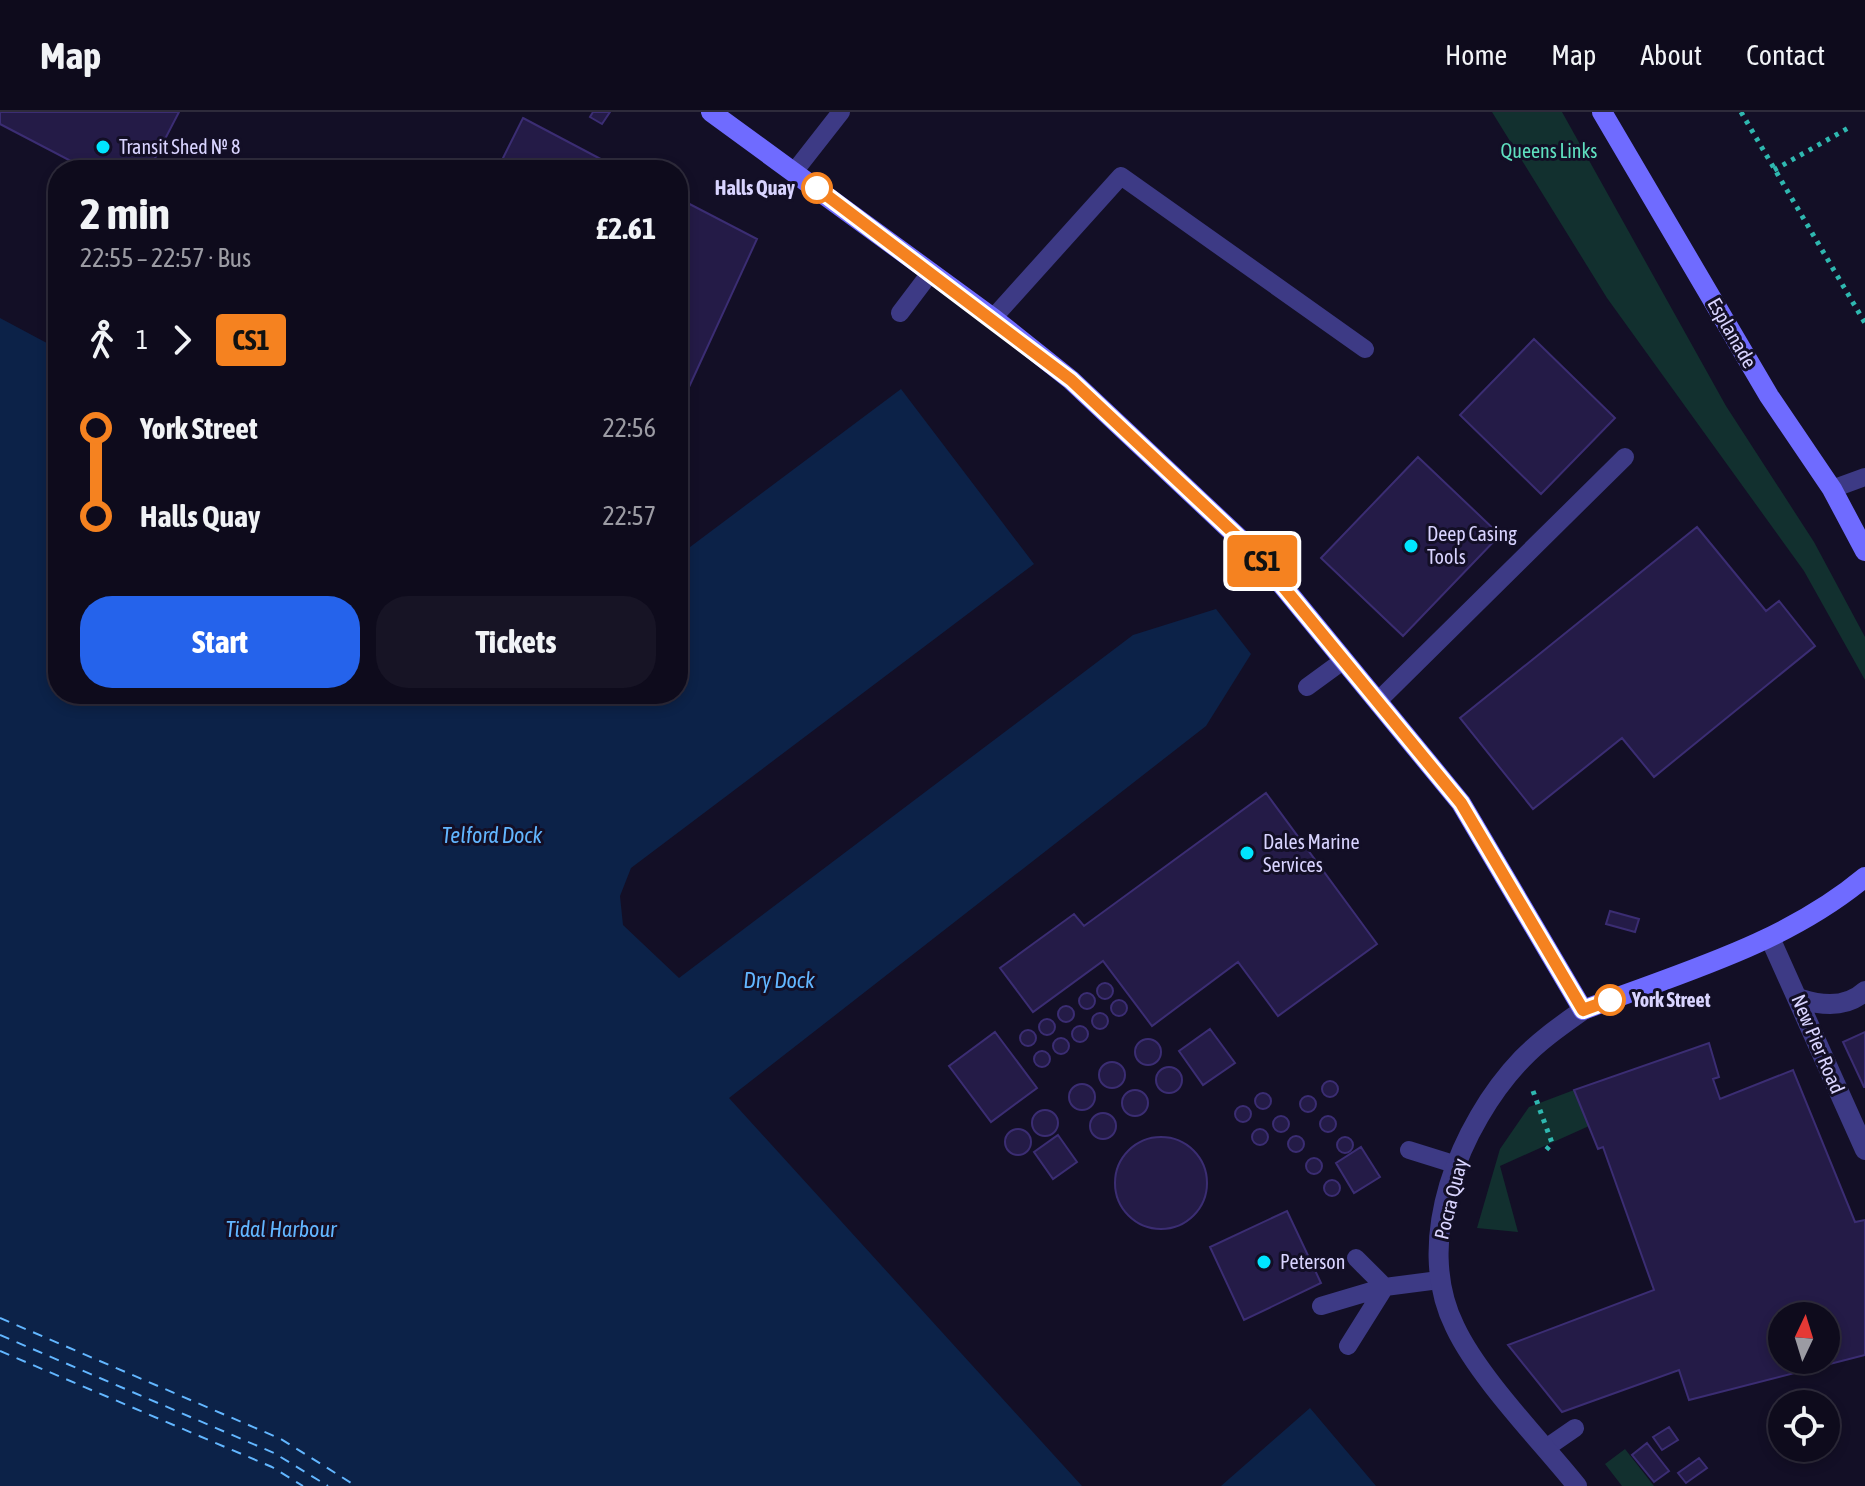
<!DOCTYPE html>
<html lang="en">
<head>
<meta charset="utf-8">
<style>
	body { margin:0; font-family:"Asap Condensed",sans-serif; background:#171425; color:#f1f3f6; height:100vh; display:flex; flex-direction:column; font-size:30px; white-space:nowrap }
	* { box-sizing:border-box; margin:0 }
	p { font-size:26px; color:#9b9ba3 }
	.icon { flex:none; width:44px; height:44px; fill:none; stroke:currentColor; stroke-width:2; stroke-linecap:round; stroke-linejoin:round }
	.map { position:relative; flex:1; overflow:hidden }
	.sheet { position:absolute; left:48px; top:48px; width:640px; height:544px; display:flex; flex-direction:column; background:#0e0b1c; border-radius:32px; box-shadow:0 4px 12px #0003,0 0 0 2px #2e2b3b }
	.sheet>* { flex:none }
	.badge { padding:0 16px; border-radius:6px; font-size:28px; line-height:52px }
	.needle { width:52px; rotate:4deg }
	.buttons { position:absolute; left:1768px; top:1190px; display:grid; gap:16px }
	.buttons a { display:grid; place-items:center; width:72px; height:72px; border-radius:50%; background:#0e0b1c; box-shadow:0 4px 12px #0003,0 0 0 2px #2e2b3b; font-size:40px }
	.map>.badge { position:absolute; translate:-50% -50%; box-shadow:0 0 0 4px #fff }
	.legs { display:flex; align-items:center; gap:12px; height:88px; padding:0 32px; font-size:26px }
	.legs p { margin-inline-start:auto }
	.headline { display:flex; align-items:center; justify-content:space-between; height:136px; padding:0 32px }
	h1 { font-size:44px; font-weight:700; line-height:60px }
	.button { display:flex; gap:16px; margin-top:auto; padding:16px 32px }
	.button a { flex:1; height:92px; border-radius:32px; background:#2563eb; color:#fff; font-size:32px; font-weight:700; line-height:92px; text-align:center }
	.button a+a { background:#171425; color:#f1f3f6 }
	ul { padding:0 32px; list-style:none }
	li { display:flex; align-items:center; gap:28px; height:88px; font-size:30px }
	li i { display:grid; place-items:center; width:12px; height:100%; margin:0 10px; background:currentColor }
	li i::after { content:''; width:20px; height:20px; margin:-10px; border:6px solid; border-radius:50%; background:#0e0b1c }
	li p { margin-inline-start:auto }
	li:first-child i { background:linear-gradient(#0000 50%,currentColor 0) }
	li:last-child i { background:linear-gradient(currentColor 50%,#0000 0) }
	header { display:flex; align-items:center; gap:48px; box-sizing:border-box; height:112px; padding:0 40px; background:#0e0b1c; border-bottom:2px solid #2e2b3b }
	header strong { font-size:38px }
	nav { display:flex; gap:44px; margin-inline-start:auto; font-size:28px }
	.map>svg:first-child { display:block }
	.green { fill:#12302f }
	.water { fill:#0c2248 }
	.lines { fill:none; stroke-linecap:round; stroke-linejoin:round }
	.ferry { stroke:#62b6ff; stroke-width:2; stroke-dasharray:10 8; stroke-linecap:butt }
	.building { fill:#241b47; stroke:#3b2d73; stroke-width:2; fill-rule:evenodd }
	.path { stroke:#2fb8b0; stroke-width:5; stroke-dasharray:4 6; stroke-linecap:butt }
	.lane { stroke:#3d3a85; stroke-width:18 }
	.street { stroke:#3d3a85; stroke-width:20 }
	.secondary { stroke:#6f6bff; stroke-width:20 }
	.line-1-casing { stroke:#fff; stroke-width:18 }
	.line-1 { stroke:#f58220; stroke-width:12 }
	.poi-dot { fill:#00e5ff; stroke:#130f26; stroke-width:3 }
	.stop-1-dot { fill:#fff; stroke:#f58220; stroke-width:4 }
	.labels { text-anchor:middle; stroke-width:6; stroke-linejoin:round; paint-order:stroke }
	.poi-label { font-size:20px; fill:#d9d4ff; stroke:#130f26; text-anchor:start }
	.park-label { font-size:20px; fill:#5fe0c0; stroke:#130f26 }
	.stop-label { font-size:20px; font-weight:bold; fill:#d9d4ff; stroke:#130f26; text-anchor:end }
	.street-label { font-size:20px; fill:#d9d4ff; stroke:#130f26 }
	.water-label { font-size:22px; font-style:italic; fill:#62b6ff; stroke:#130f26 }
</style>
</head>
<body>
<header>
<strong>Map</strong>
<nav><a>Home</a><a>Map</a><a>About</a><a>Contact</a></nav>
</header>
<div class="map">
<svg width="1865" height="1374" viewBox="0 0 1865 1374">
	<rect width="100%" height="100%" fill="#130f26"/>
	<path class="green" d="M 1492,0 L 1562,0 L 1726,294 L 1814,430 L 1865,525 L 1865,568 L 1804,459 L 1607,186 Z
		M 1574,978 L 1589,1014 L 1500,1054 L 1518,1120 L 1477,1116 L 1500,1037 L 1529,995 Z
		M 1625,1337 L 1654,1374 L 1622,1374 L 1605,1352 Z"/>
	<path class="water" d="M 0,206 L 58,237 L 58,582 L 678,582 L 678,444 L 901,277 L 1034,452 L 631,756 L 620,784 L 623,813 L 679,866 L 1133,523 L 1216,497 L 1251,542 L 1206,614 L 729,986 L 1082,1374 L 0,1374 Z
		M 1310,1296 L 1376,1374 L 1221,1374 Z"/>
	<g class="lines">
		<path class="ferry" d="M 0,1206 L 281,1327 L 356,1374
			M 0,1223 L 274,1341 L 328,1374
			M 0,1239 L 272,1355 L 303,1374"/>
	</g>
	<path class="building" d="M 0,0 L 179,0 L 149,58 L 88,58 L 0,12 Z
		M 593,0 L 610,0 L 602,12 L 590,5 Z
		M 523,6 L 612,53 L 623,58 L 497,58 Z
		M 678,86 L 757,127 L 678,299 Z
		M 1534,227 L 1615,306 L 1541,382 L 1460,303 Z
		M 1418,345 L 1500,423 L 1403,524 L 1321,446 Z
		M 1697,415 L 1766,499 L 1779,489 L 1815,534 L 1654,665 L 1622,626 L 1533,697 L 1460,606 Z
		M 1266,681 L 1377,832 L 1278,904 L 1238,850 L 1152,914 L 1103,849 L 1033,900 L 1000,856 L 1074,802 L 1084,814 Z
		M 1610,799 L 1639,807 L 1635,820 L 1606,812 Z
		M1097 879a8 8 0 1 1 16 0a8 8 0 1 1-16 0Z
		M1079 889a8 8 0 1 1 16 0a8 8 0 1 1-16 0Z
		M1111 896a8 8 0 1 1 16 0a8 8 0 1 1-16 0Z
		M1058 902a8 8 0 1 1 16 0a8 8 0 1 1-16 0Z
		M1092 909a8 8 0 1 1 16 0a8 8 0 1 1-16 0Z
		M1039 915a8 8 0 1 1 16 0a8 8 0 1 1-16 0Z
		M1072 922a8 8 0 1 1 16 0a8 8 0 1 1-16 0Z
		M 1210,917 L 1235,951 L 1203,973 L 1179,939 Z
		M1020 926a8 8 0 1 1 16 0a8 8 0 1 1-16 0Z
		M 995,920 L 1037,976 L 991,1010 L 949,954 Z
		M 1865,920 L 1865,975 L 1864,975 L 1843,930 Z
		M1053 934a8 8 0 1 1 16 0a8 8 0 1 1-16 0Z
		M1135 940a13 13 0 1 1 26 0a13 13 0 1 1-26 0Z
		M 1709,931 L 1719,965 L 1713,967 L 1720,987 L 1793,958 L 1855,1110 L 1865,1108 L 1865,1243 L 1689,1288 L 1679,1258 L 1562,1300 L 1508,1233 L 1654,1178 L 1603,1035 L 1598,1037 L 1574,978 ZM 1782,1204 L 1826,1204 L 1826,1248 L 1782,1248 Z
		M1034 947a8 8 0 1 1 16 0a8 8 0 1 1-16 0Z
		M1099 963a13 13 0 1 1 26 0a13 13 0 1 1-26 0Z
		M1156 968a13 13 0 1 1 26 0a13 13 0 1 1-26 0Z
		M1322 977a8 8 0 1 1 16 0a8 8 0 1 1-16 0Z
		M1069 985a13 13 0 1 1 26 0a13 13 0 1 1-26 0Z
		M1122 991a13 13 0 1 1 26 0a13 13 0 1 1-26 0Z
		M1255 989a8 8 0 1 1 16 0a8 8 0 1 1-16 0Z
		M1300 992a8 8 0 1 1 16 0a8 8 0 1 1-16 0Z
		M1235 1002a8 8 0 1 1 16 0a8 8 0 1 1-16 0Z
		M1032 1011a13 13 0 1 1 26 0a13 13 0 1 1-26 0Z
		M1090 1014a13 13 0 1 1 26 0a13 13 0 1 1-26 0Z
		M1273 1012a8 8 0 1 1 16 0a8 8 0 1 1-16 0Z
		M1320 1012a8 8 0 1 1 16 0a8 8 0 1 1-16 0Z
		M1005 1030a13 13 0 1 1 26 0a13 13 0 1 1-26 0Z
		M1252 1025a8 8 0 1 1 16 0a8 8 0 1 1-16 0Z
		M 1058,1023 L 1077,1050 L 1053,1067 L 1034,1040 Z
		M1288 1032a8 8 0 1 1 16 0a8 8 0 1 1-16 0Z
		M1337 1033a8 8 0 1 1 16 0a8 8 0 1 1-16 0Z
		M1115 1071a46 46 0 1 1 92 0a46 46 0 1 1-92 0Z
		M 1361,1035 L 1380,1065 L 1354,1081 L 1336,1051 Z
		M1306 1054a8 8 0 1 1 16 0a8 8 0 1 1-16 0Z
		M1324 1076a8 8 0 1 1 16 0a8 8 0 1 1-16 0Z
		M 1287,1099 L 1321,1171 L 1244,1208 L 1210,1135 Z
		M 1669,1315 L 1678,1328 L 1662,1338 L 1653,1325 Z
		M 1647,1331 L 1669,1359 L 1654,1370 L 1632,1343 Z
		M 1699,1346 L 1707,1356 L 1686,1371 L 1678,1361 Z"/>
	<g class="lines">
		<path class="path" d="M 1741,0 L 1865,211
			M 1774,58 L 1850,15
			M 1533,979 L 1552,1031 L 1546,1038"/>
		<path class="lane" d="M 794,60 L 841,0
			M 900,201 L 931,160
			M 993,206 L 1121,64 L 1365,237
			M 1832,377 L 1865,365
			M 1307,575 L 1344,548
			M 1379,588 L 1625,345
			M 1409,1038 L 1457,1053
			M 1321,1194 L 1385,1175 L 1439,1168
			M 1348,1234 L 1385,1175 L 1356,1146
			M 1546,1336 L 1575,1316"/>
		<path class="street" d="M 1770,826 L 1865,1038
			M 1801,887 C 1823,894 1847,896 1865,879
			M 1577,1374 C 1541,1329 1479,1266 1455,1215 C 1412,1129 1460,1012 1522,947 C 1540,928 1562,913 1583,898"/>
		<path class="secondary" d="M 711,0 L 993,206 L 1071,268 L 1258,444 L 1461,691 L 1583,898 C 1680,861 1785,832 1865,765
			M 1602,0 L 1769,284 L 1832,377 L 1865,439"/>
	</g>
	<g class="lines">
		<g class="line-1-casing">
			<path id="line-1" d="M 817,76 L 1071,268 L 1258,444 L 1461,691 L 1583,898 L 1610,888"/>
		</g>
		<use href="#line-1" class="line-1"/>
	</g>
	<g class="poi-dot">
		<circle cx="103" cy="35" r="8"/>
		<circle cx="1411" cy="434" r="8"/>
		<circle cx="1247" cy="741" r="8"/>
		<circle cx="1264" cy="1150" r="8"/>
	</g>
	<g class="stop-1-dot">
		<circle cx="817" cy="76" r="14"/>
		<circle cx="1610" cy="888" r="14"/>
	</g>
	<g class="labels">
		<g class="poi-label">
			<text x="119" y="42">Transit Shed № 8</text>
			<text x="1427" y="429">Deep Casing<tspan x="1427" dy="23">Tools</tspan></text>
			<text x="1263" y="737">Dales Marine<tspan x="1263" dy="23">Services</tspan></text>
			<text x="1280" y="1157">Peterson</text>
		</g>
		<g class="park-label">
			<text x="1549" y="46">Queens Links</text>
		</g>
		<g class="stop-label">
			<text x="795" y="83">Halls Quay</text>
			<text x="1632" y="895" text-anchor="start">York Street</text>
		</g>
		<g class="street-label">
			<text transform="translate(1732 221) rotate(60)" y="7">Esplanade</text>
			<text transform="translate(1818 932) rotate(67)" y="7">New Pier Road</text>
			<text transform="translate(1451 1087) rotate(-76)" y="7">Pocra Quay</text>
		</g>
		<g class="water-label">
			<text x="492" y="731">Telford Dock</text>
			<text x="779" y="876">Dry Dock</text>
			<text x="281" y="1125">Tidal Harbour</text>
		</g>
	</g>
</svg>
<div class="buttons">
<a><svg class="needle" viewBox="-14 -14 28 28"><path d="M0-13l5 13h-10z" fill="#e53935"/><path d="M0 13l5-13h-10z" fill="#9b9ba3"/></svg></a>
<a><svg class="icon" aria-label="locate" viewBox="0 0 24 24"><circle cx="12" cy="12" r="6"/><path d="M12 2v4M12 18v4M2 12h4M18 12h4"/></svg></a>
</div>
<b class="badge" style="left:1262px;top:449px;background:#f58220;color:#111">CS1</b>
<section class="sheet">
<div class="headline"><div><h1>2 min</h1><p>22:55 – 22:57 · Bus</p></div><b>£2.61</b></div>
<div class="legs"><svg class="icon" aria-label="walk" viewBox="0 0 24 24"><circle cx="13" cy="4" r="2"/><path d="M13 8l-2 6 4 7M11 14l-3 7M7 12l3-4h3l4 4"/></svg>1<svg class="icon" aria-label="forward" viewBox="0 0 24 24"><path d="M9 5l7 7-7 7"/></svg><b class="badge" style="background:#f58220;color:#111">CS1</b></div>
<ul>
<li><i style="color:#f58220"></i><b>York Street</b><p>22:56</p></li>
<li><i style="color:#f58220"></i><b>Halls Quay</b><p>22:57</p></li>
</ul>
<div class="button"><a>Start</a><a>Tickets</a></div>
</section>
</div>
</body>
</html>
